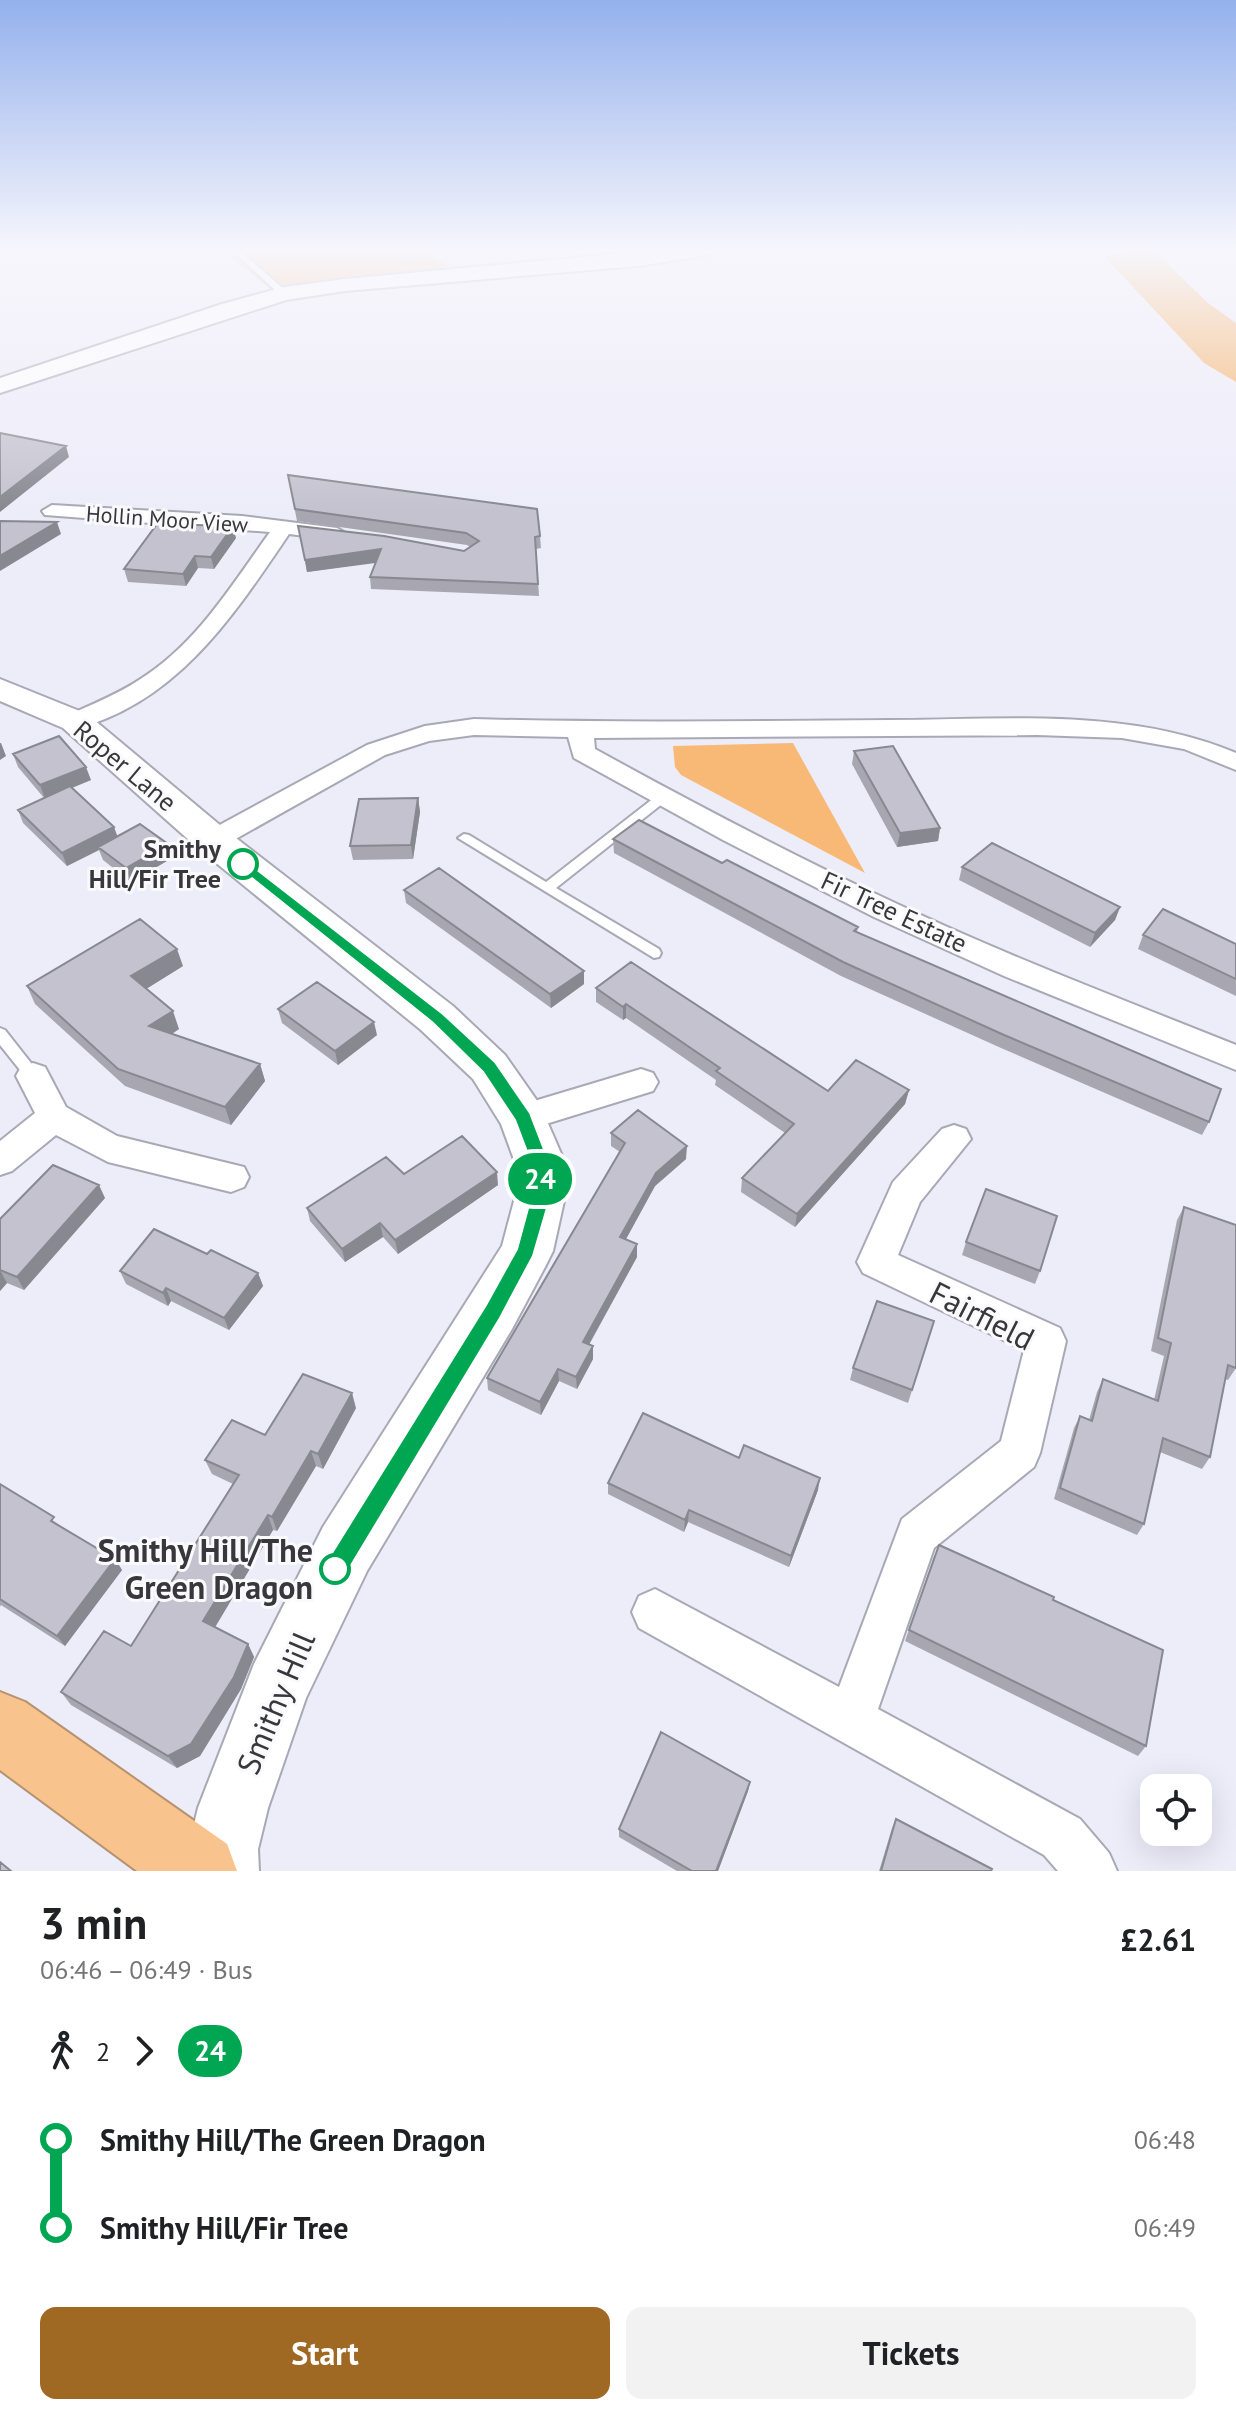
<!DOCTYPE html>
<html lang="en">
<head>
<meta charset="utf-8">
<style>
	body { margin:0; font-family:"PT Sans",sans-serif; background:#f2f2f2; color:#202124; height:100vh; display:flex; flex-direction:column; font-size:30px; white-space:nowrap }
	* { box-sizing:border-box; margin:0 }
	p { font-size:26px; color:#757577 }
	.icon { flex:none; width:44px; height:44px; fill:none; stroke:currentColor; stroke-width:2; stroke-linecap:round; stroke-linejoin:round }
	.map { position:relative; height:1871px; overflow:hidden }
	.panel { display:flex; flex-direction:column; background:#fff; flex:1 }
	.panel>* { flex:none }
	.badge { padding:0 16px; border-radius:26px; font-size:28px; line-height:52px }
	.buttons { position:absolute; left:1140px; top:1774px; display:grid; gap:16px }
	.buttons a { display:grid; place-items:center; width:72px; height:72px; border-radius:16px; background:#fff; box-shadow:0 8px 32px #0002; font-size:40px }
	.map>.badge { position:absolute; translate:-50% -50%; box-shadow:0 0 0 4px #fff }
	.legs { display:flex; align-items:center; gap:12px; height:88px; padding:0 40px; font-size:26px }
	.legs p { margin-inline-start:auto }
	.summary { display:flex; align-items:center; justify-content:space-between; height:136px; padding:0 40px }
	h1 { font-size:44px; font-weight:700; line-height:60px }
	.primary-button { display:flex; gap:16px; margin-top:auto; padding:16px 40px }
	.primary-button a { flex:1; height:92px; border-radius:16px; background:#9f6823; color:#fff; font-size:32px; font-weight:700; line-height:92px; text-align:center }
	.primary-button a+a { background:#f2f2f2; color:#202124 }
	ul { padding:0 40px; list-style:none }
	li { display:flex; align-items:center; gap:28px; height:88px; font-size:30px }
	li i { display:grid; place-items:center; width:12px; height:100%; margin:0 10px; background:currentColor }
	li i::after { content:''; width:20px; height:20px; margin:-10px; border:6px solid; border-radius:50%; background:#fff }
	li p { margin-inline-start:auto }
	li:first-child i { background:linear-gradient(#0000 50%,currentColor 0) }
	li:last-child i { background:linear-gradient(currentColor 50%,#0000 0) }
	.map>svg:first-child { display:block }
	.green { fill:#f8b976 }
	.forest { fill:#f5ae5f }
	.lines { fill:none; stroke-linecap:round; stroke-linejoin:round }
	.lane-casing { stroke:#a9a8b5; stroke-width:4 }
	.street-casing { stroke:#a9a8b5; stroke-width:4 }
	.secondary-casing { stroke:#a9a8b5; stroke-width:4 }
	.highway-casing { stroke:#b59270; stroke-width:4 }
	.lane { fill:#fff; fill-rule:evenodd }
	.street { fill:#fff; fill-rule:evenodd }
	.secondary { fill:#fff; fill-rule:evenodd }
	.highway { fill:#f8c38c; fill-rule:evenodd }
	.wall { fill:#a8a7b1 }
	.shaded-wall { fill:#888890 }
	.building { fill:#c3c2ce; stroke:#888890; stroke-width:2 }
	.line-1 { fill:#00a651; stroke:#fff; stroke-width:2 }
	.stop-1-dot { fill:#fff; stroke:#00a651; stroke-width:4 }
	.labels { text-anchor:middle; stroke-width:6; stroke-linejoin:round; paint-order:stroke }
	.far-street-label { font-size:22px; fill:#38373c; stroke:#fafafd }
	.street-label { font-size:26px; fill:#38373c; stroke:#fafafd }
	.stop-label { font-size:26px; font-weight:bold; fill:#38373c; stroke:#fafafd; text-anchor:end }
	.near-street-label { font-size:32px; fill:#38373c; stroke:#fafafd }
	.near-stop-label { font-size:32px; font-weight:bold; fill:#38373c; stroke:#fafafd; text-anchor:end }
</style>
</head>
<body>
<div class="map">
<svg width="1236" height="1871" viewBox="0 0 1236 1871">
	<rect width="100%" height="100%" fill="#edecf9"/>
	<path class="green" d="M 220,249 L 422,249 L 450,268 L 272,290 Z
		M 793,743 L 865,873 L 681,775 L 675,767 L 673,746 Z"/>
	<path class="forest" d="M 1139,249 L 1152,249 L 1208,303 L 1236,323 L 1236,382 L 1204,363 L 1105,257 Z"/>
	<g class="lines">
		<g class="lane-casing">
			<path id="lane" d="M 231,249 L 238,249 L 287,292 L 287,296 L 281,296 Z
				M 663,793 L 667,794 L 669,797 L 667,800 L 556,888 L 659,949 L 661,953 L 659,957 L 654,958 L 458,838 L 464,834 L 469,835 L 546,882 L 659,794 Z
				M 0,1028 L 5,1030 L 38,1072 L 41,1076 L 38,1080 L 28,1080 L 0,1045 Z"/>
		</g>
		<g class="street-casing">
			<path id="street" d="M 52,505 L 242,516 L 337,528 L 347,534 L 337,540 L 289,534 C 234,615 177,703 75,729 L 66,726 L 62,721 L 66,716 C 91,705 116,695 139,680 C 196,645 232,585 270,532 L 45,515 L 42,511 Z
				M 474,719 C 612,723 750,721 888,720 C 1003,720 1127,707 1236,753 L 1236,770 L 1184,749 L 1122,738 L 1037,735 L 594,738 L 595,749 C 693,803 792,855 893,902 C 1005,955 1121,999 1236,1045 L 1236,1070 L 1004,976 L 874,917 L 723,840 L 574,758 L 568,737 L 474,735 L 429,741 L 385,755 L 223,846 L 213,849 L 203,846 L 199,840 L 203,834 L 367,745 L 425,726 Z
				M 33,1063 L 45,1067 L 66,1107 L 117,1136 L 244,1167 L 249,1177 L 244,1187 L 231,1192 L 108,1162 L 56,1135 L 12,1171 L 0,1175 L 0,1141 L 35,1113 L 16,1076 L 21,1067 Z
				M 641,1069 L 653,1073 L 658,1082 L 653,1091 L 523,1131 L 511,1128 L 506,1118 L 511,1108 Z
				M 954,1125 L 966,1129 L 971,1139 L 920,1202 L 898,1255 L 1060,1328 L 1066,1341 L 1040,1453 L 1034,1467 L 934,1548 L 878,1709 L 1080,1819 L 1109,1853 L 1117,1871 L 1058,1871 L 1044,1855 L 639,1628 L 632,1612 L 639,1596 L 655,1589 L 839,1687 L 902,1519 L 1001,1441 L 1024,1350 L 863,1273 L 857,1262 L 893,1182 L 942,1129 Z"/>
		</g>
		<g class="secondary-casing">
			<path id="secondary" d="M 670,249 L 719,249 L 709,255 L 638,266 L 345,291 L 286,300 L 0,393 L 0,378 L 222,304 L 284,287 L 345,279 Z
				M 0,679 L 87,714 L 227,831 L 453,1006 L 505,1055 L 540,1105 L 566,1165 L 564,1201 L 553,1251 L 545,1267 L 512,1329 L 367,1571 L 306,1698 L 268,1808 L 258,1849 L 259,1871 L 187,1871 L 188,1849 L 198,1808 L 254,1664 L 323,1527 L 502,1246 L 514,1201 L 516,1165 L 501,1124 L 473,1079 L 421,1030 L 199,849 L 63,728 L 0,701 Z"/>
		</g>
		<g class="highway-casing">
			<path id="highway" d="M 0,1692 L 25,1702 L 227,1844 L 237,1871 L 137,1871 L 0,1770 Z"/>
		</g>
		<use href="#lane" class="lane"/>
		<use href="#street" class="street"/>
		<use href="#secondary" class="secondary"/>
		<use href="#highway" class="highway"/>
	</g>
	<path class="wall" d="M 288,475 L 540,536 L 541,548 L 536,549 L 539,596 L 371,589 L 370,577 L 376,562 L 307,572 L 298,526 L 464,551 L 470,547 L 467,545 L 297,521 Z
		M 236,538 L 214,569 L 198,568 L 186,586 L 128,582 L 124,569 Z
		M 854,751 L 940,828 L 938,841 L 897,847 L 852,764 Z
		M 13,754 L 91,780 L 71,788 L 114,827 L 117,836 L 168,844 L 172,858 L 131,882 L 103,860 L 99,850 L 67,866 L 23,823 L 18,810 L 44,798 L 18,767 Z
		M 418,798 L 420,812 L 413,859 L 353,860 L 350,846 Z
		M 613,839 L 722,863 L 858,927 L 857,932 L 1209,1122 L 1202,1135 L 1001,1048 L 841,976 L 614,853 Z
		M 962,867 L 1120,907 L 1115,920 L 1090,947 L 959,880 Z
		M 404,890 L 584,984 L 551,1008 L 406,903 Z
		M 1143,935 L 1236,944 L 1236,996 L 1138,949 Z
		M 183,966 L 146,989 L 179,1029 L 172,1034 L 260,1064 L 265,1081 L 231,1125 L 125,1086 L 35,1004 L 27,986 Z
		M 596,988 L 828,1091 L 909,1090 L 905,1104 L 795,1227 L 741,1192 L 742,1178 L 785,1133 L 715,1085 L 716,1080 L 626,1018 L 623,1020 L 596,1002 Z
		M 278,1009 L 377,1035 L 338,1065 L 282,1023 Z
		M 611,1133 L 686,1159 L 655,1186 L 626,1239 L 637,1244 L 637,1257 L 589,1345 L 593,1346 L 593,1359 L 577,1389 L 559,1381 L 541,1415 L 488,1390 L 487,1378 L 620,1152 L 611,1146 Z
		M 404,1174 L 498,1185 L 398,1254 L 383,1237 L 345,1262 L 310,1221 L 307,1208 Z
		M 105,1198 L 24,1290 L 7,1283 L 0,1291 L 0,1219 Z
		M 1184,1207 L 1236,1368 L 1228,1380 L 1225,1379 L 1210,1457 L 1202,1469 L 1160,1452 L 1144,1524 L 1137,1535 L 1054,1499 L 1074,1428 L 1080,1416 L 1089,1420 L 1097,1392 L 1103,1379 L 1154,1400 L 1164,1356 L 1151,1351 L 1177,1220 Z
		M 966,1242 L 1040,1271 L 1035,1284 L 962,1255 Z
		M 207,1254 L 258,1273 L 263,1286 L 229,1330 L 171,1301 L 168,1306 L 126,1284 L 120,1271 Z
		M 934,1321 L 908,1403 L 850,1380 L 853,1368 Z
		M 356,1408 L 323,1469 L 316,1466 L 277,1531 L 273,1530 L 215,1627 L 248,1644 L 254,1657 L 241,1689 L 200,1756 L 177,1768 L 71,1705 L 61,1692 L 131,1646 L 233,1484 L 212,1474 L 205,1460 L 265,1435 Z
		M 739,1458 L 818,1490 L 789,1567 L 688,1522 L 684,1532 L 608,1494 L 608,1483 Z
		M 0,1484 L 61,1526 L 115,1559 L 122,1570 L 65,1646 L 1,1605 L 0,1607 Z
		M 934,1556 L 1053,1600 L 1146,1746 L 1138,1756 L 905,1641 Z
		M 750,1782 L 748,1791 L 718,1871 L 677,1871 L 619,1837 L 619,1829 Z
		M 896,1819 L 991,1871 L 879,1871 L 892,1828 Z"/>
	<path class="shaded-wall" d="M 66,446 L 69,457 L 0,512 L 0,497 Z
		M 57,522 L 61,534 L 0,571 L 0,556 Z
		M 233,526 L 236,538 L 214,569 L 211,557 Z
		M 381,549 L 383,562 L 307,572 L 305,560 Z
		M 195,556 L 198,568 L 186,586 L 183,574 Z
		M 0,743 L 1,743 L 6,756 L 0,760 Z
		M 86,767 L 91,780 L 45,799 L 40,785 Z
		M 418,798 L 420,812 L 413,859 L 411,845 Z
		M 114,827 L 119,841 L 98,847 L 99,850 L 67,866 L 62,853 Z
		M 940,828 L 938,841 L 897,847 L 900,833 Z
		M 168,844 L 172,858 L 131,882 L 126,868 Z
		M 1120,907 L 1115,920 L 1090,947 L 1095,933 Z
		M 177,949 L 183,966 L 138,994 L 131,976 Z
		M 584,971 L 584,984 L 551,1008 L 550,994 Z
		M 626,1004 L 626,1018 L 623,1020 L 623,1007 Z
		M 173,1011 L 179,1029 L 156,1044 L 149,1026 Z
		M 374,1022 L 377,1035 L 338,1065 L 335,1051 Z
		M 260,1064 L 265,1081 L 231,1125 L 225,1107 Z
		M 909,1090 L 905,1104 L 795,1227 L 797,1214 Z
		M 687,1146 L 686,1159 L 655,1186 L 620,1250 L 620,1237 L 656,1173 Z
		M 497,1172 L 498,1185 L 398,1254 L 395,1240 Z
		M 99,1185 L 105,1198 L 24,1290 L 17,1277 Z
		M 380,1223 L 383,1237 L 345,1262 L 342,1249 Z
		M 637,1244 L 637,1257 L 583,1355 L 583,1342 Z
		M 0,1270 L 7,1283 L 0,1291 Z
		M 258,1273 L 263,1286 L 229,1330 L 224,1318 Z
		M 166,1288 L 171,1301 L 168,1306 L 163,1293 Z
		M 593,1346 L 593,1359 L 577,1389 L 576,1377 Z
		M 558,1369 L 559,1381 L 541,1415 L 540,1402 Z
		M 352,1393 L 356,1408 L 323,1469 L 318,1454 Z
		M 311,1451 L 316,1466 L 277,1531 L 272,1517 Z
		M 820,1478 L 818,1490 L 789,1567 L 791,1556 Z
		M 689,1510 L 688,1522 L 684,1532 L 685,1520 Z
		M 268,1515 L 273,1530 L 211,1634 L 203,1621 Z
		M 115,1559 L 122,1570 L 65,1646 L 57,1636 Z
		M 248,1644 L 254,1657 L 241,1689 L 200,1756 L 177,1768 L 168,1756 Z
		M 750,1782 L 748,1791 L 718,1871 L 716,1871 Z"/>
	<path class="building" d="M 0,433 L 66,446 L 0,497 Z
		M 288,475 L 537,509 L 540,536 L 535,537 L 538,584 L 370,577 L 381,549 L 305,560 L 298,526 L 384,536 L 464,551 L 479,541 L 466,533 L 295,509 Z
		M 0,521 L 57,522 L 0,556 Z
		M 157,524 L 233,526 L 211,557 L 195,556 L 183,574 L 124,569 Z
		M 59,736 L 86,767 L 40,785 L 13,754 Z
		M 893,746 L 940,828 L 900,833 L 854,751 Z
		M 70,786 L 114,827 L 62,853 L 18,810 Z
		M 418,798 L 411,845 L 350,846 L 359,799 Z
		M 639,820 L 722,863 L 727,860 L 778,886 L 858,927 L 854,931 L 1221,1089 L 1209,1122 L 1004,1035 L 843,962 L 613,839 Z
		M 140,824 L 168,844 L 126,868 L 98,847 Z
		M 992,843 L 1120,907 L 1095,933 L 962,867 Z
		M 439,868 L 584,971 L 550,994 L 404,890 Z
		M 1163,909 L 1236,944 L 1236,979 L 1143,935 Z
		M 140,919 L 177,949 L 131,976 L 173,1011 L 149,1026 L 260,1064 L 225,1107 L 118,1069 L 27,986 Z
		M 631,962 L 828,1091 L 856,1060 L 909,1090 L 797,1214 L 742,1178 L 794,1124 L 716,1071 L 720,1068 L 626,1004 L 623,1007 L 596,988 Z
		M 317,982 L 374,1022 L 335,1051 L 278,1009 Z
		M 638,1110 L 687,1146 L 656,1173 L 620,1237 L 637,1244 L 583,1342 L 593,1346 L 576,1377 L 558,1369 L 540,1402 L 487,1378 L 625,1143 L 611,1133 Z
		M 462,1136 L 497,1172 L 395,1240 L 380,1223 L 342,1249 L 307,1208 L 386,1157 L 404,1174 Z
		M 53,1165 L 99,1185 L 17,1277 L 0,1270 L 0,1219 Z
		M 986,1189 L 1057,1216 L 1040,1271 L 966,1242 Z
		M 1184,1207 L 1236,1225 L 1236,1368 L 1228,1365 L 1210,1457 L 1163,1438 L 1144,1524 L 1060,1488 L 1080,1416 L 1092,1421 L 1103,1379 L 1158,1401 L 1171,1343 L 1158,1338 Z
		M 154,1229 L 207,1254 L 211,1250 L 258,1273 L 224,1318 L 166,1288 L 163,1293 L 120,1271 Z
		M 877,1301 L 934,1321 L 912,1390 L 853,1368 Z
		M 303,1374 L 352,1393 L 318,1454 L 311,1451 L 272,1517 L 268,1515 L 203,1621 L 248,1644 L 234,1677 L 191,1744 L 168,1756 L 61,1692 L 104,1631 L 131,1646 L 239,1475 L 205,1460 L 232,1420 L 265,1435 Z
		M 643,1413 L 739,1458 L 744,1445 L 820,1478 L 791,1556 L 689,1510 L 685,1520 L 608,1483 Z
		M 0,1484 L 54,1517 L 51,1521 L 115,1559 L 57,1636 L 0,1599 Z
		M 939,1545 L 1054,1597 L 1053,1600 L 1163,1650 L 1146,1746 L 909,1630 Z
		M 661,1732 L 750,1782 L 716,1871 L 692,1871 L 619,1829 Z
		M 896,1819 L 992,1869 L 991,1871 L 881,1871 Z
		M 0,1862 L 11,1871 L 0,1871 Z"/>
	<linearGradient id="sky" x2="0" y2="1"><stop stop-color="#94b1ed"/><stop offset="0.49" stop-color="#f7f6fc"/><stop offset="1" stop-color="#f7f6fc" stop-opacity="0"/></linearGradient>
	<rect width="1236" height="511" fill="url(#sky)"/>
	<path class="line-1" d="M 243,859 L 443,1014 L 495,1062 L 530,1113 L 550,1165 L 549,1201 L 533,1256 L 500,1318 L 344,1577 L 335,1580 L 327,1577 L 324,1569 L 327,1561 L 486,1305 L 517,1249 L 530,1201 L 532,1165 L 515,1120 L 483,1072 L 432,1022 L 238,867 L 238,860 Z"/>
	<g class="stop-1-dot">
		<circle cx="243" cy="864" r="14"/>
		<circle cx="335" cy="1569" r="14"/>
	</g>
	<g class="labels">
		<g class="far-street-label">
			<text transform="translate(167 519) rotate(4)" y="8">Hollin Moor View</text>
		</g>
		<g class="street-label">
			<text transform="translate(125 766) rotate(40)" y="9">Roper Lane</text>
			<text transform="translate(894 912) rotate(25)" y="9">Fir Tree Estate</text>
		</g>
		<g class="stop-label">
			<text x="221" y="858">Smithy<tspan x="221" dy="30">Hill/Fir Tree</tspan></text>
		</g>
		<g class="near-street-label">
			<text transform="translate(982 1316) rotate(27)" y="11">Fairfield</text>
			<text transform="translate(276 1703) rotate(-67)" y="11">Smithy Hill</text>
		</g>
		<g class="near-stop-label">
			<text x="313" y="1562">Smithy Hill/The<tspan x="313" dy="37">Green Dragon</tspan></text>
		</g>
	</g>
</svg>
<div class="buttons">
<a><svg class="icon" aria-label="locate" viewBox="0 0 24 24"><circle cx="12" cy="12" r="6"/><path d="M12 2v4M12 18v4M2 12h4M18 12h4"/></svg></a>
</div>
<b class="badge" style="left:540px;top:1179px;background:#00a651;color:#fff">24</b>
</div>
<section class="panel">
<div class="summary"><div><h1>3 min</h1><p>06:46 – 06:49 · Bus</p></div><b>£2.61</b></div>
<div class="legs"><svg class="icon" aria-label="walk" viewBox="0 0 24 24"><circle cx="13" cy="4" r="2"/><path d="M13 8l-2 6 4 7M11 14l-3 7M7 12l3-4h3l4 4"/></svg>2<svg class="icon" aria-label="forward" viewBox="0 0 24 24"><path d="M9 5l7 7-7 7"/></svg><b class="badge" style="background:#00a651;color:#fff">24</b></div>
<ul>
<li><i style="color:#00a651"></i><b>Smithy Hill/The Green Dragon</b><p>06:48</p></li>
<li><i style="color:#00a651"></i><b>Smithy Hill/Fir Tree</b><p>06:49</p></li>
</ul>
<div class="primary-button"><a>Start</a><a>Tickets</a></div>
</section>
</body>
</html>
